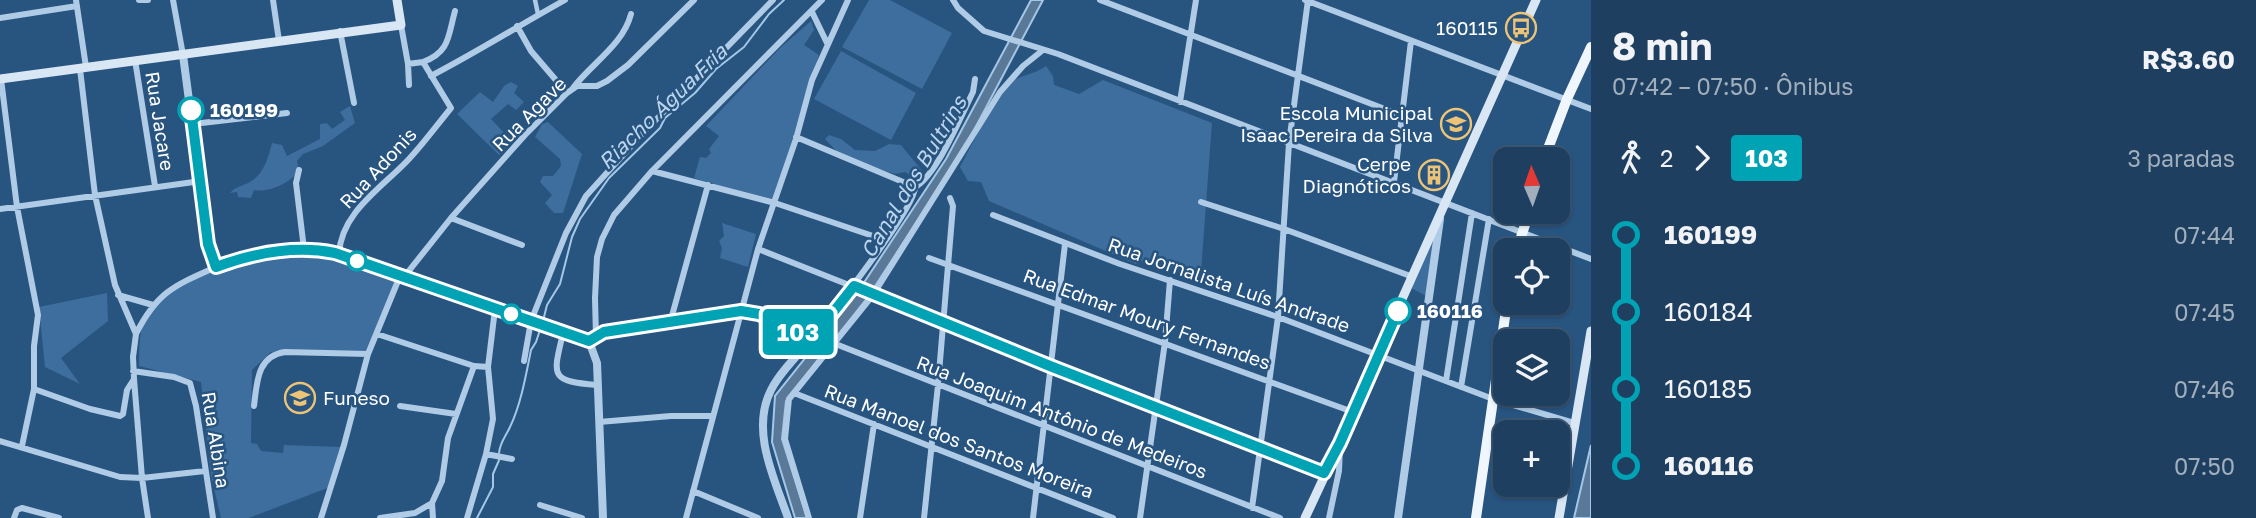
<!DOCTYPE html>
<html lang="pt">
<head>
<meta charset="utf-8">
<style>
	body { margin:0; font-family:"Golos Text",sans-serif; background:#264666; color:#f1f3f6; height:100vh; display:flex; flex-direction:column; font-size:26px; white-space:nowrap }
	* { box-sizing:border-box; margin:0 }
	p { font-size:23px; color:#a1afbd }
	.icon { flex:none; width:38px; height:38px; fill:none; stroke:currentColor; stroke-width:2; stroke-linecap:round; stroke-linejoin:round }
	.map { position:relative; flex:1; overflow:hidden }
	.sheet { display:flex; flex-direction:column; background:#1e3f60; width:665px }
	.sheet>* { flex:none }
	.badge { padding:0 14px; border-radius:5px; font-size:24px; line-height:46px }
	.needle { width:46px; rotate:358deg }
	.tools { position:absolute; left:1493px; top:147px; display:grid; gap:14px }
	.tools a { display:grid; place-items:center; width:77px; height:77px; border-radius:14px; background:#1e3f60; box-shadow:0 2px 5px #0004,0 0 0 2px #3c5875; font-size:35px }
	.map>.badge { position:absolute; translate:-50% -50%; box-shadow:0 0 0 4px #fff }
	.legs { display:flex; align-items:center; gap:10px; height:77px; padding:0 21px; font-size:23px }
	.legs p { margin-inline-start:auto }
	.head { display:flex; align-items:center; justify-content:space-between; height:119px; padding:0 21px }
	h1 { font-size:38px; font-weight:700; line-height:52px }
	ul { padding:0 21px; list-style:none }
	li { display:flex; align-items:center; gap:24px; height:77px; font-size:26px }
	li i { display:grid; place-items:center; width:10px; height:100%; margin:0 9px; background:currentColor }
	li i::after { content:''; width:18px; height:18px; margin:-9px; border:5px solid; border-radius:50%; background:#1e3f60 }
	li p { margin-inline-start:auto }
	li:first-child i { background:linear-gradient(#0000 50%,currentColor 0) }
	li:last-child i { background:linear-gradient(currentColor 50%,#0000 0) }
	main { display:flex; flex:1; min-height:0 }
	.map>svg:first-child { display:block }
	.green { fill:#3d6e9d }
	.water { fill:#5a7998; stroke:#a4c7e6; stroke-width:2 }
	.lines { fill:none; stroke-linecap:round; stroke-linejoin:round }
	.stream { stroke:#a4c7e6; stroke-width:2 }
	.pedestrian { stroke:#b0cbe5; stroke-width:4.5 }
	.minor { stroke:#b0cbe5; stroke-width:6 }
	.tertiary { stroke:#b0cbe5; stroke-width:8 }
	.secondary { stroke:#d9e7f5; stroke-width:9 }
	.primary { stroke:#f0f6fd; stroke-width:10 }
	.line-1-casing { stroke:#fff; stroke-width:16 }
	.line-1 { stroke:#00a3b4; stroke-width:10 }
	.stop-1-dot { fill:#fff; stroke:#00a3b4; stroke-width:3.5 }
	.labels { text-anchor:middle; stroke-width:5; stroke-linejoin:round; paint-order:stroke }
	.poi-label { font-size:19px; fill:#fff; stroke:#285480; text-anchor:end }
	.stop-label { font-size:19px; font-weight:bold; fill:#fff; stroke:#285480; text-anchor:start }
	.street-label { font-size:19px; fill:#fff; stroke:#285480 }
	.water-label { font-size:21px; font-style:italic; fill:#bbd5ed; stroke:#285480 }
</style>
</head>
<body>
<main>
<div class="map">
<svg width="1591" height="518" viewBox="0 0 1591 518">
	<rect width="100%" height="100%" fill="#285480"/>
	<path class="green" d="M 869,0 L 890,0 L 952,33 L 922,89 L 842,47 Z
		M 811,21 L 814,30 L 804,45 L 819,55 L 775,203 L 665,169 L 694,178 L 700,157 L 706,158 L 711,153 L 709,149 L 719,136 L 706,126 L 780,48 Z
		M 841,51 L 916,93 L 891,140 L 814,99 Z
		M 1046,66 L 1053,76 L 1054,85 L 1079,94 L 1103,80 L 1212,123 L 1200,285 L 1155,258 L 1144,260 L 1136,264 L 989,201 L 981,182 L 968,181 L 960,167 C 968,153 998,92 1007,85 C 1018,75 1034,75 1046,66 Z
		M 511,82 L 518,86 L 514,93 L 524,102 L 516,110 L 508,104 L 491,119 L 512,141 L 499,155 L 457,114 L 480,92 L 493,102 L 504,86 Z
		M 350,106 L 355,123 L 323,146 L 303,154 L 297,161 L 299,170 C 291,183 269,193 254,190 L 251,198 L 238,197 L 237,192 L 230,193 C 235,187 242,186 250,182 C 264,174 268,158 272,143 L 282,145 L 287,156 L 320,139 L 320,124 L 327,123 L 332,129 L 345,120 L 340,112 Z
		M 548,122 L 582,154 L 563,213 L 554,213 L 545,203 L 552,195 L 540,182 L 543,176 L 553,176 L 561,166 L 560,159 L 535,137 L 542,124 Z
		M 829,135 L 841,139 L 855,150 L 875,151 L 889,144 L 901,145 L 923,172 L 924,177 L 921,182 L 905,172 L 895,174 L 860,163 L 840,155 L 825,139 Z
		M 722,223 L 756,234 L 748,267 L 720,258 L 722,248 L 719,241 L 724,236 Z
		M 1435,229 L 1430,298 L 1409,287 Z
		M 316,250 L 397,277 L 369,351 L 271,352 L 252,370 L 251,443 L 257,444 L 261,451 L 283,453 L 284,445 L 341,447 L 330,487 L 249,518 L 221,518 L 211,475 L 201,382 L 139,366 C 139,350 139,327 147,313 C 160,289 235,259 262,255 C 279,252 298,252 316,250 Z
		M 107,293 L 108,321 L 61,358 L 80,384 L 45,367 L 39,307 Z"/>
	<path class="water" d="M 1031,0 L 1043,0 L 963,151 L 868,297 L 786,401 L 782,439 L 807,518 L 795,518 L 772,442 L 775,396 L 857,293 L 946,159 Z
		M 1591,445 L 1591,518 L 1574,518 Z"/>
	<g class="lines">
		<path class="stream" d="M 543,321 L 547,305 L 560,284 L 572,237 L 580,219 L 609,178 L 660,128 L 665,118 L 695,93 L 716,69 L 744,47 L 769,14 L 784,0
			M 499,453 C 500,442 506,436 510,427 C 521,404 526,375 531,350 L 536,342 L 541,327
			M 477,518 L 493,487 L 493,474 L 500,458"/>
		<path class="pedestrian" d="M 535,0 L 538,14"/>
		<path class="minor" d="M 76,0 L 86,67
			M 139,0 L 148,0
			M 173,0 L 183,55
			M 273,0 L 279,41
			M 953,0 L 958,8 L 984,31 L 1058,54 L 1591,259
			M 1100,0 L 1403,116
			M 1305,0 L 1591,109
			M 812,12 L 827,43
			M 0,18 L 77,6
			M 517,26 L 531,51 L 567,93
			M 340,31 L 354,103
			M 135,60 L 155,186
			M 423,62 C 450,52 448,36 455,11
			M 408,64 L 409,85
			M 80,69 L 95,195 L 115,285 L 136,334 L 133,357 L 134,379 L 142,478 L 148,518
			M 431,76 C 477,52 520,25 565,0
			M 1,79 L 17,207 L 38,315 L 34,346 L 34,389 L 22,446
			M 573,88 C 592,63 623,45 631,14
			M 1180,102 L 1196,0
			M 193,124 L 287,113
			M 796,137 L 915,187
			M 299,170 L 296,183 L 304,249
			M 652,171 L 775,203 L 885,240
			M 1394,182 L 1411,41
			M 915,187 C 937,175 961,116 973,92 L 975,79
			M 1201,202 L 1284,229 L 1413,277
			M 0,209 L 201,181
			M 993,215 L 1120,264 L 1278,317 L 1493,399 L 1574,423
			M 451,218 L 522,245
			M 758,249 L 1324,473
			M 339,254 C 341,212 383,187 409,159 C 424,143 437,125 451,108 L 423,62 L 408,64 L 401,25
			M 929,258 L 1353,412
			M 404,277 L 451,218 L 525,135 L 567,93 L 577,86 L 597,86 L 607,81 L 628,65 L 694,0
			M 118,295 L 153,305
			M 670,323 L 708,185
			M 563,333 C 553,376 549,381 597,385
			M 136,334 C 157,292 175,285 216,267
			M 377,334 L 474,366
			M 596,337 L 595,298 L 597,257 L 602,239 L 614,215 L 652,171 L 822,0
			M 812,339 C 828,318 917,206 915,187
			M 833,343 L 1280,518
			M 524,361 L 531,321 L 566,233 L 586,196 L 642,134 L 773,0
			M 133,371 L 174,377 L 190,383 L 196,406 L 213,518
			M 1446,381 L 1472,213
			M 1461,387 L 1489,219
			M 34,389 L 90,409 L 120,416 L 123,414 L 127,390 L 134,379
			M 794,393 L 1113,518
			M 254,406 C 257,382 257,356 285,352 L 368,354
			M 400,406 L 456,414
			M 599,422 L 671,416 L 712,416
			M 0,441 L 120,477 L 142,478 L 205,471
			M 486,454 L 512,459
			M 693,491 L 758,518
			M 432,503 L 433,518
			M 540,505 L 582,518
			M 1252,508 L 1278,317 L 1289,143 L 1308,0
			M 14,518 L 17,510 L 22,508 L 59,518
			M 321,518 L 344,445 L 368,354 L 400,276
			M 380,518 L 415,513 L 432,503 L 442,481 L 448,438 L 474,366 L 488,367
			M 467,518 L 486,454 L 493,419 L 488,367 L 495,309
			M 686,518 L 758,249 L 796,139 L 812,80 L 848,0
			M 809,518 L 785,439 L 789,399 L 873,295 L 1000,92 L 1023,66 L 1043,50
			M 860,518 L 874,424
			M 924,518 L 938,385 L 953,206 L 950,198
			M 1033,518 L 1065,244
			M 1140,518 L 1165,342 L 1170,280
			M 1329,518 L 1339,471 L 1340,447"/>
		<path class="tertiary" d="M 183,55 L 208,244 L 216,267 C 255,254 294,246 335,253 L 589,341
			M 589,341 L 604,333 L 741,311 L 759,314 L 812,339 C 798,355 780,372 771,390 C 750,431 775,480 788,518
			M 589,341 L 597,363 L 603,518
			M 1398,518 L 1440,219"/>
		<path class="secondary" d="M 0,79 L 401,25 L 397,0
			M 1305,518 L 1340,443 L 1377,355 L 1536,0
			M 1559,518 L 1591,331"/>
		<path class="primary" d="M 1544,159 L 1567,99 L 1591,47
			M 1517,250 L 1529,212
			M 1476,518 L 1507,303"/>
	</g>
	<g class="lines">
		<g class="line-1-casing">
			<path id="line-1" d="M 191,110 L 208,244 L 216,267 C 254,253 295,245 335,253 L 589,341 L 604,332 L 741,311 L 759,314 L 812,339 L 854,286 L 1050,366 L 1324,473 L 1340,443 L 1398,311"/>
		</g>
		<use href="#line-1" class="line-1"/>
	</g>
	<defs>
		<g id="bus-ring" transform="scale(1.575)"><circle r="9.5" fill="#285480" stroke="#edc476" stroke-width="1.5"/><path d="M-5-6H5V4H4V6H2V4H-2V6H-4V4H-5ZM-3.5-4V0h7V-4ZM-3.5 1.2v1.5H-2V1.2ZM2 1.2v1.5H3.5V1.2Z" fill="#edc476"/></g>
		<g id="school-ring" transform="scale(1.575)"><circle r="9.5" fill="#285480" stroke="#edc476" stroke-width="1.5"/><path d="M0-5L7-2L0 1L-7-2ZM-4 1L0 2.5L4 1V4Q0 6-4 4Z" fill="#edc476"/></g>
		<g id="building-ring" transform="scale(1.575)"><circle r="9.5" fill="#285480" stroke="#edc476" stroke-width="1.5"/><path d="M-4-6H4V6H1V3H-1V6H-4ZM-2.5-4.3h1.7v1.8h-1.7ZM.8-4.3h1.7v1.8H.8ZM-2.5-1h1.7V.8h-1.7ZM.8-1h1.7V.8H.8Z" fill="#edc476"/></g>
		<g id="university-ring" transform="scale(1.575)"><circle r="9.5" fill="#285480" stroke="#edc476" stroke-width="1.5"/><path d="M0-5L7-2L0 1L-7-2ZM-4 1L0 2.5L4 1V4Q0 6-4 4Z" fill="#edc476"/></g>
	</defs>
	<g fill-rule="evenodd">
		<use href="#bus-ring" x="1521" y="28"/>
		<use href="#school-ring" x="1456" y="124"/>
		<use href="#building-ring" x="1434" y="175"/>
		<use href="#university-ring" x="300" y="398"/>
	</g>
	<g class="stop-1-dot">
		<circle cx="191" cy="110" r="12"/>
		<circle cx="357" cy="261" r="9"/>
		<circle cx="1398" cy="311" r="12"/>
		<circle cx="511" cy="314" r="9"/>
	</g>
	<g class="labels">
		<g class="poi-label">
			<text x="1498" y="35">160115</text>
			<text x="1433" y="120">Escola Municipal<tspan x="1433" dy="22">Isaac Pereira da Silva</tspan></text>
			<text x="1411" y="171">Cerpe<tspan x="1411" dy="22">Diagnóticos</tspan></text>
			<text x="323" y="405" text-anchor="start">Funeso</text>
		</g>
		<g class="stop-label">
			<text x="210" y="117">160199</text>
			<text x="1417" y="318">160116</text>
		</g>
		<g class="street-label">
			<text transform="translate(529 114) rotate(-45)" y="7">Rua Agave</text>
			<text transform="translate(160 121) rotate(81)" y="7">Rua Jacare</text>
			<text transform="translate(378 168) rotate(-47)" y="7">Rua Adonis</text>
			<text transform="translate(1229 285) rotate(19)" y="7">Rua Jornalista Luís Andrade</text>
			<text transform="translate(1147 319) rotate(20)" y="7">Rua Edmar Moury Fernandes</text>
			<text transform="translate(1062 417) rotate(21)" y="7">Rua Joaquim Antônio de Medeiros</text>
			<text transform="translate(216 440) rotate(81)" y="7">Rua Albina</text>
			<text transform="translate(959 441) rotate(21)" y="7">Rua Manoel dos Santos Moreira</text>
		</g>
		<g class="water-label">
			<text transform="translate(663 107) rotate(-44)" y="7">Riacho Água Fria</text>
			<text transform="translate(914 177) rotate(-59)" y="7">Canal dos Bultrins</text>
		</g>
	</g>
</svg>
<div class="tools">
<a><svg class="needle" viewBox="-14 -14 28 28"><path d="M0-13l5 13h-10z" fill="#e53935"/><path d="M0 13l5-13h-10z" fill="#a1afbd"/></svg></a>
<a><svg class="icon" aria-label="locate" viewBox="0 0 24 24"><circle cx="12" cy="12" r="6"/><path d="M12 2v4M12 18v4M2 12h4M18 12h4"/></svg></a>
<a><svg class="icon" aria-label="layers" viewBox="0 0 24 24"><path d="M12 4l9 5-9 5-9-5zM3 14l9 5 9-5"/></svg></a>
<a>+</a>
</div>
<b class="badge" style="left:798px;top:332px;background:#00a3b4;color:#fff">103</b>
</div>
<section class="sheet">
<div class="head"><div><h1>8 min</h1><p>07:42 – 07:50 · Ônibus</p></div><b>R$3.60</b></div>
<div class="legs"><svg class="icon" aria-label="walk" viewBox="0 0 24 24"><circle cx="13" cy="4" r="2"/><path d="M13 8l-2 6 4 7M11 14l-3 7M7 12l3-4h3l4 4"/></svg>2<svg class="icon" aria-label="forward" viewBox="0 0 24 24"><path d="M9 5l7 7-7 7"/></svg><b class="badge" style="background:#00a3b4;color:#fff">103</b><p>3 paradas</p></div>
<ul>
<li><i style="color:#00a3b4"></i><b>160199</b><p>07:44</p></li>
<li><i style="color:#00a3b4"></i><span>160184</span><p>07:45</p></li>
<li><i style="color:#00a3b4"></i><span>160185</span><p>07:46</p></li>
<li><i style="color:#00a3b4"></i><b>160116</b><p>07:50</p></li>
</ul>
</section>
</main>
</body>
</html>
